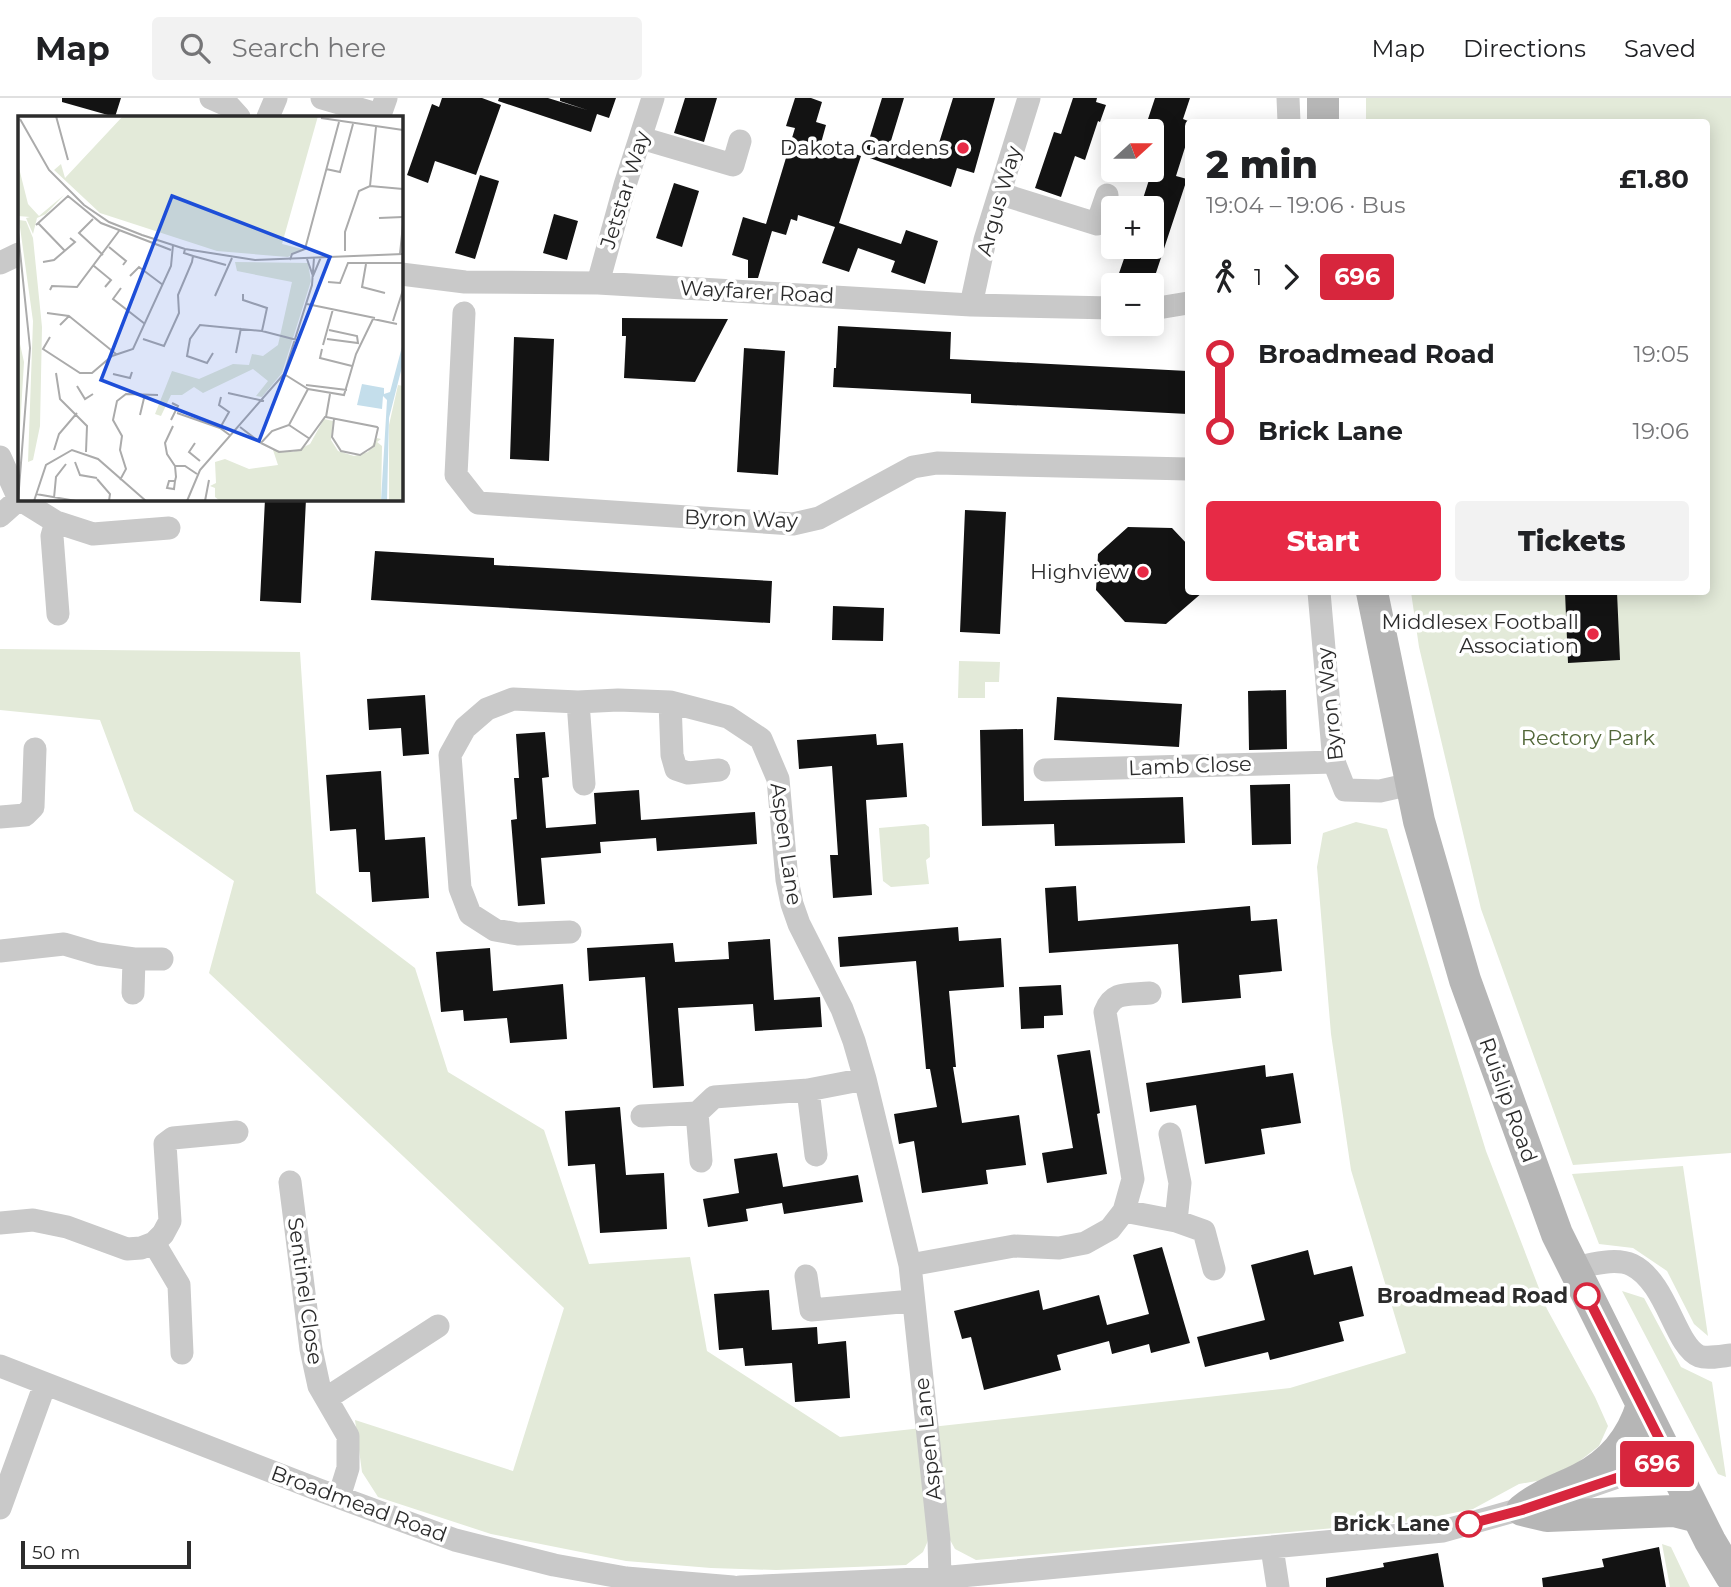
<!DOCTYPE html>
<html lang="en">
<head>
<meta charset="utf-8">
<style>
	body { margin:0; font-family:Montserrat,sans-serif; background:#f2f2f2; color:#202124; height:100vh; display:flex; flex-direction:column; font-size:26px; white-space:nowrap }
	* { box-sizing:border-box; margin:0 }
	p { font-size:23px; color:#757577 }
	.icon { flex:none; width:38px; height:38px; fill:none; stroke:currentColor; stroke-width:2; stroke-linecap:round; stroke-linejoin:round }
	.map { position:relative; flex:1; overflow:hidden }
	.sheet { position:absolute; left:1185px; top:21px; width:525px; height:476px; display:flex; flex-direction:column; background:#fff; border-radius:7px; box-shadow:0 4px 18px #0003 }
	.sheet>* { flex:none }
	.badge { padding:0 14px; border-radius:5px; font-size:24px; line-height:46px }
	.needle { width:46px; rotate:69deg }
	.fabs { position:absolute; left:1101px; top:21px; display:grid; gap:14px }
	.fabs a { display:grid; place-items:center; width:63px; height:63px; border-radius:7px; background:#fff; box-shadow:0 4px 18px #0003; font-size:35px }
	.scale { position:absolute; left:21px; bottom:18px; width:170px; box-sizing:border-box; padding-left:7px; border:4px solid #2c2c2c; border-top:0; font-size:19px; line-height:24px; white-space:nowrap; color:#2c2c2c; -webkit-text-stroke:5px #fff; paint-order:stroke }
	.map>.badge { position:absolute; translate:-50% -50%; box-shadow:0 0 0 4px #fff }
	.legs { display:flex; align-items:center; gap:10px; height:77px; padding:0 21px; font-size:23px }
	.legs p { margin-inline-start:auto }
	.summary { display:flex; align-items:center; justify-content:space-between; height:119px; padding:0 21px }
	h1 { font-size:38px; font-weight:800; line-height:52px }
	.button { display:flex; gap:14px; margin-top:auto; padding:14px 21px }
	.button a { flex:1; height:80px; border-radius:7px; background:#e72a46; color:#fff; font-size:28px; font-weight:800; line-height:80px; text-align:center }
	.button a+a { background:#f2f2f2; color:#202124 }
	ul { padding:0 21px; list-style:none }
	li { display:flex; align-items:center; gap:24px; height:77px; font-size:26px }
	li i { display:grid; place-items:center; width:10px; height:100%; margin:0 9px; background:currentColor }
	li i::after { content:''; width:18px; height:18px; margin:-9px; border:5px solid; border-radius:50%; background:#fff }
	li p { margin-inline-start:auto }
	li:first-child i { background:linear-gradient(#0000 50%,currentColor 0) }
	li:last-child i { background:linear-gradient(currentColor 50%,#0000 0) }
	header { display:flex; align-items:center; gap:42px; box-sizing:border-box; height:98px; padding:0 35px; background:#fff; border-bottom:2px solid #e0e0e0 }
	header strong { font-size:33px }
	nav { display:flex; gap:38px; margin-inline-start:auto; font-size:24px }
	.search { width:490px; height:63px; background:#f2f2f2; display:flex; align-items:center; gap:18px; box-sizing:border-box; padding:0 24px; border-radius:7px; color:#757577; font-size:26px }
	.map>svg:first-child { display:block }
	.green { fill:#e3ead9 }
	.building { fill:#131313 }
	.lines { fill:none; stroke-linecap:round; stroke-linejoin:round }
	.minor { stroke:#c9c9c9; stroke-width:23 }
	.secondary { stroke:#b6b6b6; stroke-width:32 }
	.line-1-casing { stroke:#fff; stroke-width:16 }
	.line-1 { stroke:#d7263d; stroke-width:10 }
	.poi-dot { fill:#e72a46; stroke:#fff; stroke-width:2.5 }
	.stop-1-dot { fill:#fff; stroke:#d7263d; stroke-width:3.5 }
	.labels { text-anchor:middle; stroke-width:7; stroke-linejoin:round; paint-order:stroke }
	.poi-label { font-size:21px; fill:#2c2c2c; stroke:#fff; text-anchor:end }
	.street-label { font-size:21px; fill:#2c2c2c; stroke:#fff }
	.park-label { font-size:21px; fill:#526739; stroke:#fff }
	.stop-label { font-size:21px; font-weight:bold; fill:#2c2c2c; stroke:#fff; text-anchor:end }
	.inset-road { fill:none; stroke:#ababab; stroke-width:2 }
	.view { fill:#1d4ed8; fill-opacity:0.15; stroke:#1d4ed8; stroke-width:3.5 }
	.inset-edge { fill:none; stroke:#2c2c2c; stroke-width:3.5 }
</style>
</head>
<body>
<header>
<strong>Map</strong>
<div class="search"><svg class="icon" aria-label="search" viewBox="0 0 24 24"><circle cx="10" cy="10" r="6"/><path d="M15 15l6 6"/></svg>Search here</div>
<nav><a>Map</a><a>Directions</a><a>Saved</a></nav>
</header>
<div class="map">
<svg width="1731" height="1489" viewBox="0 0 1731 1489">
	<rect width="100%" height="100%" fill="#fff"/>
	<path class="green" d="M 1366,0 L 1731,0 L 1731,1055 L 1573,1067 L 1481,811 L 1419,549 L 1411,494 L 1706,494 L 1706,24 L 1366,24 Z
		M 0,551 L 300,554 L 316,795 L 415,870 L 448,974 L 544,1032 L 589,1166 L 690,1159 L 707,1253 L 840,1339 L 1290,1290 L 1406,1255 L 1351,1072 L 1331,936 L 1317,769 L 1323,735 L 1356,724 L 1387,731 L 1486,1053 L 1547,1211 L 1595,1299 L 1608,1328 L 1599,1348 L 1559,1379 L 1519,1386 L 1473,1411 L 1413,1423 L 976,1462 L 955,1451 L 938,1420 L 923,1454 L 906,1467 L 776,1472 L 711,1470 L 626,1463 L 491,1436 L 378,1399 L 362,1374 L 355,1322 L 513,1373 L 564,1210 L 209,875 L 234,783 L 134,713 L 100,622 L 0,612 Z
		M 959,563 L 1000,564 L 999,584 L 985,584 L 985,600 L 958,600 Z
		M 925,726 L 929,729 L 930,759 L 926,762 L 929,786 L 891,789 L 883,783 L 879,730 Z
		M 1683,1068 L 1708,1238 L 1694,1226 L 1667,1173 L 1633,1150 L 1599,1146 L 1572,1076 Z
		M 1622,1193 L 1644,1200 L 1681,1269 L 1712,1284 L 1726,1379 L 1718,1376 Z
		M 1662,1446 L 1671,1449 L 1690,1489 L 1670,1489 Z"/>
	<path class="building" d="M 62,0 L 121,0 L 115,19 L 62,4 Z
		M 442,0 L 482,0 L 501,7 L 476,77 L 435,63 L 428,85 L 407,77 L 432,6 L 439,9 Z
		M 499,0 L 548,0 L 587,12 L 560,3 L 560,0 L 616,0 L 609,20 L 597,16 L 591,34 L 498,3 Z
		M 685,0 L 717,0 L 704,44 L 674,35 Z
		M 795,0 L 811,0 L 822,4 L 816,24 L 826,27 L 821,45 L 861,58 L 839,125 L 901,146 L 906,132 L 938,143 L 925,186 L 891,174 L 895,163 L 858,150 L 849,174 L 822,165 L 835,129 L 798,117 L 797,123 L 791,121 L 786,137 L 772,133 L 758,180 L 748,180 L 748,162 L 732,157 L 743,119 L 766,126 L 795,30 L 786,28 Z
		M 882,0 L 904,0 L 890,46 L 934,61 L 953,0 L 995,0 L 974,75 L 957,70 L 951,89 L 864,58 Z
		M 1073,0 L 1097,0 L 1096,4 L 1106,7 L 1100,24 L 1098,23 L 1085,62 L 1075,58 L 1061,99 L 1035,90 L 1054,34 L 1061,36 Z
		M 1155,0 L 1190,0 L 1183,21 L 1188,23 L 1188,40 L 1176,78 L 1187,81 L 1152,187 L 1115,187 L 1128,149 L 1152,149 L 1152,110 L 1140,110 L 1156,60 L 1152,58 L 1152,33 L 1144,33 Z
		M 480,77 L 499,83 L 475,161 L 455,155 Z
		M 674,85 L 699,93 L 682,149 L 656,140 Z
		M 554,116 L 578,123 L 567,162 L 543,155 Z
		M 622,220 L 728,221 L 695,284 L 624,280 L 626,238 L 622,238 Z
		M 838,228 L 951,234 L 950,261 L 1188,273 L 1188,316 L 971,305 L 971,296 L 833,289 L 834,270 L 836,270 Z
		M 514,239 L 554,241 L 549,363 L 510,361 Z
		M 744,250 L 785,253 L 778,377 L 737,374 Z
		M 265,401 L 306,401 L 301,505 L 260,503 Z
		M 965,412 L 1006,414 L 1000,536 L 960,534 Z
		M 1128,429 L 1172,430 L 1188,447 L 1188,494 L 1203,494 L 1166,526 L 1125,524 L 1096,492 L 1098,456 Z
		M 375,453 L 494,460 L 494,467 L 772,483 L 770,525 L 371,502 Z
		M 1565,494 L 1617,494 L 1620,562 L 1568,565 Z
		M 833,508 L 884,510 L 883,543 L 832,542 Z
		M 1286,592 L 1287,651 L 1249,652 L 1248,593 Z
		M 425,597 L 429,656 L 403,658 L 401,630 L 369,632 L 367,601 Z
		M 1057,599 L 1182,606 L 1179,649 L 1054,642 Z
		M 1023,631 L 1024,703 L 1183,699 L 1185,745 L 1055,748 L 1054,726 L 982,728 L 980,632 Z
		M 545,634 L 549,679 L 542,680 L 546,730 L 596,726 L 594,695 L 639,692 L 641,722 L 755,714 L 757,746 L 657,753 L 656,740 L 600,744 L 601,755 L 541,760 L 545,806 L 518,808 L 511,722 L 517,721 L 514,680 L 519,680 L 516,636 Z
		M 876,636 L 877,647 L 903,645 L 907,699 L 866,702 L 872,797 L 833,800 L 830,757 L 838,757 L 832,668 L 799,671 L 797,642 Z
		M 381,673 L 385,742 L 425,739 L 429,800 L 372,804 L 370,774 L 359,774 L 356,731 L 330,733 L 326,677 Z
		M 1290,686 L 1291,746 L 1252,747 L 1250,687 Z
		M 1076,788 L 1078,823 L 1250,808 L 1251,823 L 1277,821 L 1282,873 L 1239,877 L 1241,900 L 1182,905 L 1178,846 L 1049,855 L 1045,790 Z
		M 958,829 L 959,843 L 1001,840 L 1004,889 L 949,893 L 956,969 L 953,969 L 962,1025 L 1019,1017 L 1026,1067 L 986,1072 L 988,1086 L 922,1095 L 914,1043 L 899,1046 L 894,1016 L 937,1009 L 930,971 L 926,971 L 916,863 L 840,869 L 838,839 Z
		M 770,841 L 774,902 L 820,899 L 822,929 L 755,933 L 753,906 L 678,910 L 684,988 L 653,990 L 645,879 L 589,883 L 587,850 L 673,845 L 675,864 L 729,861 L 728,844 Z
		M 490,850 L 493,893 L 563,886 L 567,941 L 510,945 L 507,920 L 464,923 L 463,912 L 441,914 L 436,854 Z
		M 1061,887 L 1063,917 L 1044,918 L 1044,930 L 1021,931 L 1019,889 Z
		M 1090,952 L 1100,1015 L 1097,1016 L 1107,1076 L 1047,1085 L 1042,1055 L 1073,1050 L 1057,957 Z
		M 1265,967 L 1266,979 L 1293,975 L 1301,1025 L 1261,1031 L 1265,1056 L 1205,1066 L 1196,1007 L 1150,1014 L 1146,985 Z
		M 620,1009 L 626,1077 L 664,1075 L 667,1131 L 600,1135 L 595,1066 L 568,1068 L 565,1013 Z
		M 777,1055 L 783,1089 L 858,1077 L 863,1104 L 784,1116 L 782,1105 L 746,1111 L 748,1123 L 708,1129 L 703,1101 L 739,1095 L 734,1061 Z
		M 1162,1149 L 1190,1245 L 1151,1255 L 1149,1246 L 1112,1256 L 1109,1243 L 1057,1257 L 1061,1272 L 984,1292 L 971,1239 L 962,1241 L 954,1213 L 1039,1192 L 1043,1212 L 1099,1197 L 1107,1227 L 1149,1216 L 1133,1157 Z
		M 1308,1152 L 1314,1177 L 1352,1168 L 1364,1218 L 1339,1224 L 1344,1243 L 1270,1262 L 1268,1254 L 1205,1269 L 1197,1239 L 1265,1222 L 1251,1167 Z
		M 769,1192 L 772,1232 L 817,1229 L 818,1246 L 846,1243 L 850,1300 L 795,1304 L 792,1265 L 745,1268 L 743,1250 L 719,1252 L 714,1196 Z
		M 1659,1449 L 1666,1489 L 1543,1489 L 1542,1480 L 1604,1469 L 1602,1461 Z
		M 1438,1455 L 1444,1489 L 1326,1489 L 1326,1480 L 1384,1469 L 1383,1465 Z"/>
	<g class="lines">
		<path class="minor" d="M 211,0 L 229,8 L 239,19
			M 322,0 L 380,17 L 386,0
			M 1288,0 L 1289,24
			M 268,19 L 276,0
			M 641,40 L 733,67 L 740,43
			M 1001,96 L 1097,126 L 1107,97
			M 0,165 L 19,156
			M 401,176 L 465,184 L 598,185 L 971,207 L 1113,210
			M 598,185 L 625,87 L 653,0
			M 971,207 L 985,142 L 1029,0
			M 1152,211 L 1188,205
			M 464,215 L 456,377 L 478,405 L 793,426 L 819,420 L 913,369 L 937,365 L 1188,371
			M 0,359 L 19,401 L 56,424 L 52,438 L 58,516
			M 0,418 L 19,401
			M 56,424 L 93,436 L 169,430
			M 1319,494 L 1334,664 L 1345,692 L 1380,693 L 1411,686
			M 578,604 L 584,686
			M 670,604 L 672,657 L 676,671 L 688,675 L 719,672
			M 1045,672 L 1334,664
			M 0,719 L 25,717 L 33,709 L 35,651
			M 570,834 L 518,836 L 495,832 L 470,816 L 460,790 L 450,657 L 465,630 L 487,611 L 513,601 L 578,604 L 618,602 L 670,604 L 728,619 L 761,641 L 778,681 L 787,782 L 792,806 L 799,826 L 842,911 L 854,943 L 865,981 L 910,1167 L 939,1442 L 940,1480
			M 0,853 L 64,846 L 98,856 L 134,861 L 162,861
			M 133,895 L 134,861
			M 808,992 L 816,1057
			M 697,1015 L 701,1063
			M 642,1018 L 697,1015 L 714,999 L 808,992 L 865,981
			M 1170,1036 L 1180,1085 L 1176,1123
			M 290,1084 L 311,1251 L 319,1288 L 348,1338 L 348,1370 L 339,1399
			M 1124,1113 L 1176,1123 L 1204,1133 L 1214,1171
			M 0,1125 L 33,1122 L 67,1129 L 127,1151 L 141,1150 L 154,1145 L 163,1136 L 170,1123 L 165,1046 L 173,1040 L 237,1034
			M 154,1145 L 179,1187 L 182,1255
			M 910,1167 L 1014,1148 L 1059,1150 L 1085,1145 L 1110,1131 L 1124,1113 L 1133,1081 L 1105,914 C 1113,892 1129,897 1150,895
			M 1573,1170 C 1591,1167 1615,1159 1632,1167 C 1667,1184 1675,1248 1699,1258 C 1707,1261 1722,1258 1731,1257
			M 806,1178 L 811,1212 L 912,1203
			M 0,1268 L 319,1392 L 455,1442 L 554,1467 L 626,1480 L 733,1489
			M 327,1300 L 438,1228
			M 1577,1393 L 1670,1361
			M 0,1410 L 45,1286
			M 1272,1450 L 1278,1489
			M 740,1489 L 940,1480 L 1443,1433 L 1535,1407"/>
		<path class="secondary" d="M 1323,0 L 1323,24
			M 1372,494 L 1419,723 L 1465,882 L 1557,1136 L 1710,1443 L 1731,1478
			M 1642,1307 C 1632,1340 1613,1365 1580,1381 C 1558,1392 1542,1396 1522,1412 L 1547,1418 L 1674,1413 L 1698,1419"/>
	</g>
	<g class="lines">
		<g class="line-1-casing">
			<path id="line-1" d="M 1469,1426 L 1522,1412 L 1670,1362 L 1587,1198"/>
		</g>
		<use href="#line-1" class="line-1"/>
	</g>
	<g class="poi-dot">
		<circle cx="963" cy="50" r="7"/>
		<circle cx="1143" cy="474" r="7"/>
		<circle cx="1593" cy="536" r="7"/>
	</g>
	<g class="stop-1-dot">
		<circle cx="1587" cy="1198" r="12"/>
		<circle cx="1469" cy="1426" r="12"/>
	</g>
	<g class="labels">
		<g class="poi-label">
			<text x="949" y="57">Dakota Gardens</text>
			<text x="1129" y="481">Highview</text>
			<text x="1579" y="531">Middlesex Football<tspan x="1579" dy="24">Association</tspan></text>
		</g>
		<g class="street-label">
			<text transform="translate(625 92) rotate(-73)" y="7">Jetstar Way</text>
			<text transform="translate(999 103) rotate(-74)" y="7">Argus Way</text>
			<text transform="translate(757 194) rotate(3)" y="7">Wayfarer Road</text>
			<text transform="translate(741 421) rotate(2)" y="7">Byron Way</text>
			<text transform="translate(1330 606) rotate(-96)" y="7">Byron Way</text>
			<text transform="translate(1190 668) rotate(-2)" y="7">Lamb Close</text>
			<text transform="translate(786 746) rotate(82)" y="7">Aspen Lane</text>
			<text transform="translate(1508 1002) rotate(70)" y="7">Ruislip Road</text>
			<text transform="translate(305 1193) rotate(82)" y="7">Sentinel Close</text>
			<text transform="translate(928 1341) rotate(-96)" y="7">Aspen Lane</text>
			<text transform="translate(359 1406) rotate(20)" y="7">Broadmead Road</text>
		</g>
		<g class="park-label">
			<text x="1588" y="647">Rectory Park</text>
		</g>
		<g class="stop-label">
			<text x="1568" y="1205">Broadmead Road</text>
			<text x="1450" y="1433">Brick Lane</text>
		</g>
	</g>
	<g transform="translate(18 18)">
		<rect width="385" height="385" fill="#fff"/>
		<path d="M 105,0 L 300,0 L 264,128 L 284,133 L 270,141 L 199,135 L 82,97 L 36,54 L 43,48 L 47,62 ZM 0,48 L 10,88 L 21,100 L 46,79 L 28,98 L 19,102 L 15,118 L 8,102 L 12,101 L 0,100 ZM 1,104 L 8,105 L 15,122 L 24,211 L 22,310 L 15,344 L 10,346 L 15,205 ZM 217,146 L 290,147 L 293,165 L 264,257 L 244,281 L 238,280 L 250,265 L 235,253 L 185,277 L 176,271 L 164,279 L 153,279 L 143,300 L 137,298 L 154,255 L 181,263 L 215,248 L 231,249 L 234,238 L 245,240 L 260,229 L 274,166 L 219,155 ZM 2,228 L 6,246 L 0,345 L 0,260 ZM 380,269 L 385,270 L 385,385 L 371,385 L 371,309 ZM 306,303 L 315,305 L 313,324 L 320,335 L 336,340 L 350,336 L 359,322 L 363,323 L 359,326 L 364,330 L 363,385 L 202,385 L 197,381 L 197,372 L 192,370 L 198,367 L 197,346 L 207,343 L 231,353 L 260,349 L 255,334 L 275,336 L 292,328 Z" fill="#e3ead9"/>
		<path d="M 385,227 L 385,247 L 371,302 L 369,385 L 363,385 L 369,284 L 365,280 L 364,293 L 339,289 L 344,268 L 366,272 L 366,278 L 372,276 Z" fill="#c4deeb"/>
		<path class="inset-road" d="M 38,0 L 50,44M 303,2 L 385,14M 2,3 L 31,54 L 66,89 L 91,106 L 124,119 L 167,133 L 237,144 L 385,138M 308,53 L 322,56 L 335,8M 352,70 L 358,11M 361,102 L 385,101M 75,103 L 61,117 L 85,139M 20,107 L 47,135M 18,109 L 50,80 L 83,107 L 153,134M 0,116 L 12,232 L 0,385M 91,131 L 108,145 L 105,149M 327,135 L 327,116 L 341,75 L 352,70 L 385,73M 382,138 L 385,108M 175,140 L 208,149M 289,143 L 295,160 L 303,141M 272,144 L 274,138 L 287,133 L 321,6M 25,146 L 36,144 L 57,126 L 52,122M 348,148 L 344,171 L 367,177M 76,150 L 93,164 L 87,171M 112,160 L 121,151 L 145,169M 310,166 L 322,167 L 330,147 L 384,147M 103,172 L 95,183 L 127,208M 32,174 L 34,170 L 59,171 L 101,115M 225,178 L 225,184 L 249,192 L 244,215M 197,180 L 214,142M 289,188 L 357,202M 29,197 L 51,200M 375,205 L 385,174M 42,209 L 51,200 L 98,238M 32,221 L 25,233 L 62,257 L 74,257 L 94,240 L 115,233 L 153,150 L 155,129M 125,223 L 146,230 L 161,197 L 160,179 L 174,146 L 175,140 L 166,137 L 167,133M 309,223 L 340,227 L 339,220 L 311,214M 305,229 L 315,193M 304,233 L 302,242 L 334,250M 195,237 L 189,247 L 169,240 L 172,223 L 182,209 L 244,215 L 279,224M 218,237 L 223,212M 38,257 L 42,283 L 69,310 L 68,336M 95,258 L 112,262 L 114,256M 266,258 L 290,273 L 326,279 L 338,238 L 355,203 L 379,208M 288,269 L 329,274M 59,270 L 67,283 L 75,278M 210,277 L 246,285M 159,297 L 202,312 L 213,320M 122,299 L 127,278M 308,301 L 312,278M 153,304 L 160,290 L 154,287M 271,309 L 292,323M 155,310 L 147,327 L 149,338 L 157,350 L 167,350 L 179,358M 222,311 L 243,327 L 254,315 L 271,309 L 290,273M 202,312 L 211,296 L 201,289 L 203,281M 177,327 L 171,336 L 182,345M 243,327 L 261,336 L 283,334 L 307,301 L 308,301 L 359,311 L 360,312 L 356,330 L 342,339 L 323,335 L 314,321 L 316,303M 36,334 L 41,318 L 59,297M 57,346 L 62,359 L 79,362M 157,350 L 158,361 L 157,365 L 156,373 L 149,372 L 151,365 L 157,365M 79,363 L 92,378 L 91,385M 102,364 L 108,353 L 102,334 L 104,320 L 95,304 L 99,285 L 108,278 L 140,279M 18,378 L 58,385M 36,382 L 38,361 L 48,348M 16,385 L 28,349 L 54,334 L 80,343 L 128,385M 169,385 L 182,354 L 266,258 L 294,169 L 296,142M 187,385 L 191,364"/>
		<path class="view" d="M 154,80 L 312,141 L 241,325 L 83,264 Z"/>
		<rect width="385" height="385" class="inset-edge"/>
	</g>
</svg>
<div class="fabs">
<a><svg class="needle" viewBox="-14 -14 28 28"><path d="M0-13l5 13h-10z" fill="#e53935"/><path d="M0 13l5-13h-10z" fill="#757577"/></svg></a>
<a>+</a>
<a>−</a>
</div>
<div class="scale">50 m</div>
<b class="badge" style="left:1657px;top:1366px;background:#d7263d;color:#fff">696</b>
<section class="sheet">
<div class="summary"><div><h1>2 min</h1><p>19:04 – 19:06 · Bus</p></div><b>£1.80</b></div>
<div class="legs"><svg class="icon" aria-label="walk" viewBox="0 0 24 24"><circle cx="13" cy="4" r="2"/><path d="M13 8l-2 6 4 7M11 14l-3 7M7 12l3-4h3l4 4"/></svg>1<svg class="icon" aria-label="forward" viewBox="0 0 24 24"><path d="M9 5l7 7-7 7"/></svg><b class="badge" style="background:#d7263d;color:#fff">696</b></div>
<ul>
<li><i style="color:#d7263d"></i><b>Broadmead Road</b><p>19:05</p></li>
<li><i style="color:#d7263d"></i><b>Brick Lane</b><p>19:06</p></li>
</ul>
<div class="button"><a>Start</a><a>Tickets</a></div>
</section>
</div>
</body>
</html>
